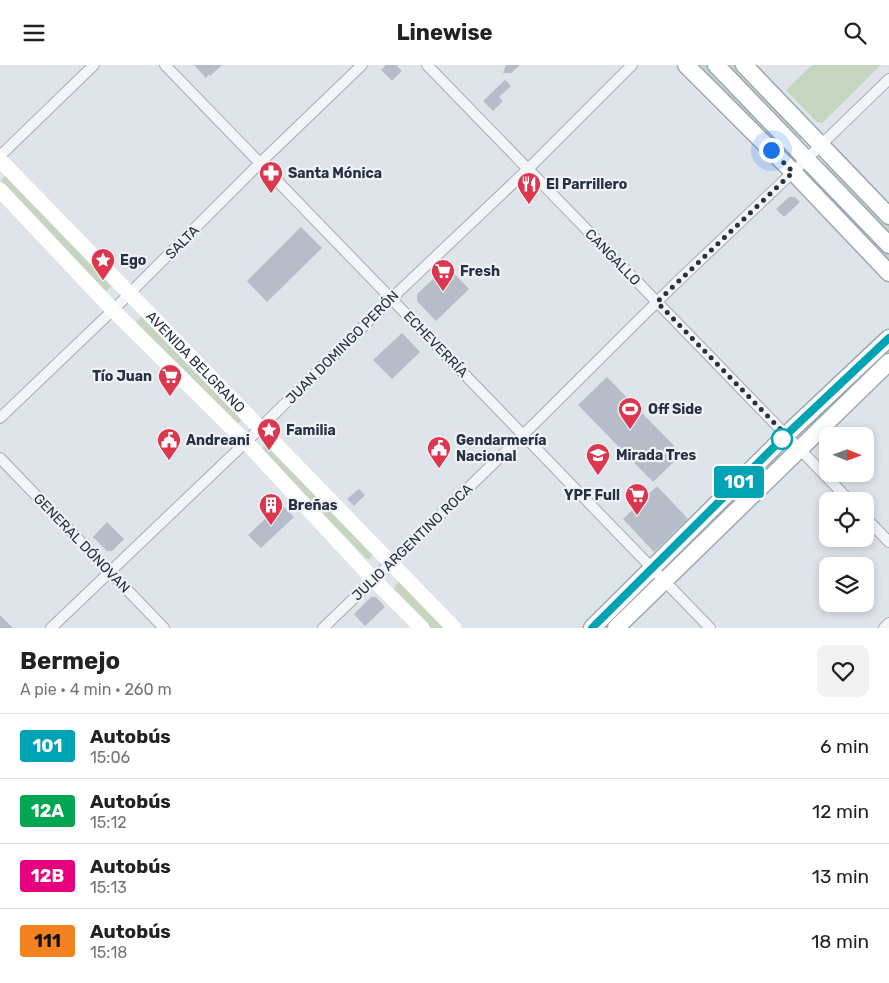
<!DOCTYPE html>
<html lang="es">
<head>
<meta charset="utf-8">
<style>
	body { margin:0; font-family:Rubik,sans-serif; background:#f2f2f2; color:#222; height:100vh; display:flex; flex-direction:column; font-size:19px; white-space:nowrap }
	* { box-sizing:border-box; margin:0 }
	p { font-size:16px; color:#767676 }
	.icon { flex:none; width:28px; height:28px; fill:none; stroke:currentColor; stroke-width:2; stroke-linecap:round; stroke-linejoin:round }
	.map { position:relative; height:563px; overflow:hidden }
	.panel { display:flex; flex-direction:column; background:#fff; flex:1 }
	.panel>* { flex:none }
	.badge { padding:0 10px; border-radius:4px; font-size:18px; line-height:32px }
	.needle { width:32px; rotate:91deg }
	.fabs { position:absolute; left:819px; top:362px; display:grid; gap:10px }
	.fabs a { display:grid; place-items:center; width:55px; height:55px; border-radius:10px; background:#fff; box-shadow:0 2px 8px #0003; font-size:25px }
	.you { position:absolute; width:25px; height:25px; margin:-12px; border:4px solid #fff; border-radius:50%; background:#1a73e8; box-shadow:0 0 0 8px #1a73e833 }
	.map>.badge { position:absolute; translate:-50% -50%; box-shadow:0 0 0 2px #fff }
	.round { display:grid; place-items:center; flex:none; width:52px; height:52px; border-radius:10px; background:#f2f2f2 }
	.summary { display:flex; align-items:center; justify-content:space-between; height:85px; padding:0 20px }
	h1 { font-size:24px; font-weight:700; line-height:38px }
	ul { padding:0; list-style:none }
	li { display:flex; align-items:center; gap:15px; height:65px; padding:0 20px; border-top:1px solid #e0e0e0 }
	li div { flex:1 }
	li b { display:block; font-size:19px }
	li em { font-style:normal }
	li .badge { min-width:55px; font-weight:700; text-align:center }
	header { display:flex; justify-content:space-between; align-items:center; height:65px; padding:0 20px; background:#fff; font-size:22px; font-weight:700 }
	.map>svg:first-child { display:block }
	.green { fill:#c5d5c0 }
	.building { fill:#b6bdc8 }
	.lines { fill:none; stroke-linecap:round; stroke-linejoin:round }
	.street-casing { stroke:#a4abb5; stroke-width:12 }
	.primary-casing { stroke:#9da8b7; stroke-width:19 }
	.street { stroke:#f3f5f8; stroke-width:10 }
	.secondary { stroke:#fff; stroke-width:15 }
	.primary { stroke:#fff; stroke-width:16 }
	.line-casing { stroke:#fff; stroke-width:11 }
	.line { stroke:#00a3b4; stroke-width:8 }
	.walk { stroke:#263143; stroke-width:5; stroke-dasharray:0 9 }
	.stop-dot { fill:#fff; stroke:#00a3b4; stroke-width:2.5 }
	.labels { text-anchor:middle; stroke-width:4.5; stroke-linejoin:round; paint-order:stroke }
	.poi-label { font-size:14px; font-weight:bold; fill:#263143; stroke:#eff3f7; text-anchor:start }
	.street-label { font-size:14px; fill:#263143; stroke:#eff3f7 }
</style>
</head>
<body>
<header><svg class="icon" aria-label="menu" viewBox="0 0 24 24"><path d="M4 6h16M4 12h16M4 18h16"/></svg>Linewise<svg class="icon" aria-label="search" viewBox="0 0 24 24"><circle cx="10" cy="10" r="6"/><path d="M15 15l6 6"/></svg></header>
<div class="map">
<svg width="889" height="563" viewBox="0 0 889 563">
	<rect width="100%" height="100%" fill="#dfe4ea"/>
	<path class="green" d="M 694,0 L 707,0 L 790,84 L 783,90 Z
		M 723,0 L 737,0 L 805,71 L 797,77 Z
		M 812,0 L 881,0 L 822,58 L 817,57 L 786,25 Z
		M 829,95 L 889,156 L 889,169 L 823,102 Z
		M 6,110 L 114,219 L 105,227 L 2,120 L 1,115 Z
		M 817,111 L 889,188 L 889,201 L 809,117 Z
		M 143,250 L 243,354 L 236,360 L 134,259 Z
		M 889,283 L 889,288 L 808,366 L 806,364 Z
		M 266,380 L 373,490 L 370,494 L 367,494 L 262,386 L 262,383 Z
		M 779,390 L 781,390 L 781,392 L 672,498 L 670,498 L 670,496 Z
		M 399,516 L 447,563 L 431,563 L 394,525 L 395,521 Z"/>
	<path class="building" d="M 194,0 L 222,0 L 210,11 L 209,9 L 206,13 Z
		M 386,0 L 396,0 L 402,6 L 392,16 L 381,5 Z
		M 506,0 L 520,0 L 511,8 L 503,8 Z
		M 505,15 L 511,21 L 499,32 L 503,36 L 493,46 L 483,36 Z
		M 789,132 L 795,132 L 800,137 L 784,152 L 776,144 Z
		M 301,162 L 322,183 L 267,237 L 247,216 Z
		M 447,201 L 469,224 L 436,256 L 417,236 L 417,229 Z
		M 402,268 L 420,287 L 392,314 L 373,295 Z
		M 607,312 L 682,389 L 653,417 L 578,340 Z
		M 657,421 L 688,454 L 654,487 L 623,454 Z
		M 359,424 L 365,430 L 354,441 L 347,434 Z
		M 281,439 L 294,452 L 261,483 L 248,470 Z
		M 107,457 L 124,474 L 112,486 L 107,486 L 93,472 Z
		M 371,532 L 376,532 L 385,542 L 365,561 L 354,549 Z
		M 0,550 L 13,563 L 0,563 Z"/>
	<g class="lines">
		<g class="street-casing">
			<path id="street" d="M 165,0 L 710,563
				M 427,0 L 850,436
				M 0,91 L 94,0
				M 0,353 L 113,245 L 260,98 L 362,0
				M 0,393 L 164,563
				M 865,452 L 889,477
				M 51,563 L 246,377 L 392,233 L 529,103 L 632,0
				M 323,563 L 523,370 L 676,218 L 793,107 L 889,14
				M 884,563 L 889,558"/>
		</g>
		<g class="primary-casing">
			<path id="primary" d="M 686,0 L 793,107 L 889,208
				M 716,0 L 889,180
				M 744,0 L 889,151
				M 592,563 L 786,370 L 889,273
				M 616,563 L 889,297"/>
		</g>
		<use href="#street" class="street"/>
		<g class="secondary">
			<path id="s1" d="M 0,95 L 454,563"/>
			<path d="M 0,125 L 113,245 L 246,377 L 373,514 L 422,563"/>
		</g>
		<use href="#primary" class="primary"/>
	</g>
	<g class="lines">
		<g class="line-casing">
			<path id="line" d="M 592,563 L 786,370 L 889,273"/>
		</g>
		<use href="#line" class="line"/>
		<path class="walk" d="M 771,85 L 793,107 L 657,237 L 786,370 L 782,374"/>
	</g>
	<defs>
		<g id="pharmacy-pin" transform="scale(1.25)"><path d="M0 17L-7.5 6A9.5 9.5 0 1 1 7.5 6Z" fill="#dd374f" stroke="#eff3f7"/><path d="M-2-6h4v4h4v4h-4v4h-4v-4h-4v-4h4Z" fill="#fff"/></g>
		<g id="restaurant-pin" transform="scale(1.25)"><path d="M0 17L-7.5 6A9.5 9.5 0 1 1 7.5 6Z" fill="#dd374f" stroke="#eff3f7"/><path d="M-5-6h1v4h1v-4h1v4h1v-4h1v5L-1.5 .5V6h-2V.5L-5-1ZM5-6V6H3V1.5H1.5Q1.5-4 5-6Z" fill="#fff"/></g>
		<g id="sight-pin" transform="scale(1.25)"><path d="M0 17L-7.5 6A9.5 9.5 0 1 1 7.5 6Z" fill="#dd374f" stroke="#eff3f7"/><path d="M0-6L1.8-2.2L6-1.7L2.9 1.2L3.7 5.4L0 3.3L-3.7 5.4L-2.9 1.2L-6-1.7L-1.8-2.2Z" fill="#fff"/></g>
		<g id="supermarket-pin" transform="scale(1.25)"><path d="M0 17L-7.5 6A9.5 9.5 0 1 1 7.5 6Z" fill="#dd374f" stroke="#eff3f7"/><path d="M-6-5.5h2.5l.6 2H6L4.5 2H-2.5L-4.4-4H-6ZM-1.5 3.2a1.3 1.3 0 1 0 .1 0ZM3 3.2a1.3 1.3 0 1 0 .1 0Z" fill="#fff"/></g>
		<g id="stadium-pin" transform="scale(1.25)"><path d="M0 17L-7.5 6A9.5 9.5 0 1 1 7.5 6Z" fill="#dd374f" stroke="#eff3f7"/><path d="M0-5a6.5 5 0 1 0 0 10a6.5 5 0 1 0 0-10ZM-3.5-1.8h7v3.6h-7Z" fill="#fff"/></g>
		<g id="civic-pin" transform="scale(1.25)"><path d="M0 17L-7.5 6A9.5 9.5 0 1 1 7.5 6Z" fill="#dd374f" stroke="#eff3f7"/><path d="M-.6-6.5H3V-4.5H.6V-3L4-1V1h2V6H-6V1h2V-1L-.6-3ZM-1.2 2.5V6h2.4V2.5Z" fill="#fff"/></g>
		<g id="school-pin" transform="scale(1.25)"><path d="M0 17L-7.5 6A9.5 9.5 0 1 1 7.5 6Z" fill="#dd374f" stroke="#eff3f7"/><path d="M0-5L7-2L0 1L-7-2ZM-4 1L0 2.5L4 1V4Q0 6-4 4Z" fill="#fff"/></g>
		<g id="building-pin" transform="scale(1.25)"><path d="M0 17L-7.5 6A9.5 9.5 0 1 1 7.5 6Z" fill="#dd374f" stroke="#eff3f7"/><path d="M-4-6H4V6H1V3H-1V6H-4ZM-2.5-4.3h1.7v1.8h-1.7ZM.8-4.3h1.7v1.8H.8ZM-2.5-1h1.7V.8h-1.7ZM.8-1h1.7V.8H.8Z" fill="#fff"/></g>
	</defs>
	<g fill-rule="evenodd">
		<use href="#pharmacy-pin" x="271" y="108"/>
		<use href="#restaurant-pin" x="529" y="119"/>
		<use href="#sight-pin" x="103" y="195"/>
		<use href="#supermarket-pin" x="443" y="206"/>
		<use href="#supermarket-pin" x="170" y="311"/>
		<use href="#stadium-pin" x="630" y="344"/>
		<use href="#sight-pin" x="269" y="365"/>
		<use href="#civic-pin" x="169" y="375"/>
		<use href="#civic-pin" x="439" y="383"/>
		<use href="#school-pin" x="598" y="390"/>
		<use href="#supermarket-pin" x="637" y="430"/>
		<use href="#building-pin" x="271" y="440"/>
	</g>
	<circle class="stop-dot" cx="782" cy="374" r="10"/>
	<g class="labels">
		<g class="poi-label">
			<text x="288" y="113">Santa Mónica</text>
			<text x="546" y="124">El Parrillero</text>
			<text x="120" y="200">Ego</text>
			<text x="460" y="211">Fresh</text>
			<text x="152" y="316" text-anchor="end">Tío Juan</text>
			<text x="648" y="349">Off Side</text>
			<text x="286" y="370">Familia</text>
			<text x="186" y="380">Andreani</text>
			<text x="456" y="380">Gendarmería<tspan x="456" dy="16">Nacional</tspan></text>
			<text x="616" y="395">Mirada Tres</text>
			<text x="620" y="435" text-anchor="end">YPF Full</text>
			<text x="288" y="445">Breñas</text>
		</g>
		<g class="street-label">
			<text transform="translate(182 177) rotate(-45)" y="5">SALTA</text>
			<text transform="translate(613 192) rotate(46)" y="5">CANGALLO</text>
			<text transform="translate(436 279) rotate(46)" y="5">ECHEVERRÍA</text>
			<text transform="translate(342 282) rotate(-45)" y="5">JUAN DOMINGO PERÓN</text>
			<text dy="5" stroke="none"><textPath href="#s1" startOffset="281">AVENIDA BELGRANO</textPath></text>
			<text transform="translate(412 477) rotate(-44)" y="5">JULIO ARGENTINO ROCA</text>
			<text transform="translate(82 478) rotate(46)" y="5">GENERAL DÓNOVAN</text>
		</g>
	</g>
</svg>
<div class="fabs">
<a><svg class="needle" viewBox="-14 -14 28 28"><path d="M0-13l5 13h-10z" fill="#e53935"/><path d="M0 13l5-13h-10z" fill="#767676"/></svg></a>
<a><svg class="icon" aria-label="locate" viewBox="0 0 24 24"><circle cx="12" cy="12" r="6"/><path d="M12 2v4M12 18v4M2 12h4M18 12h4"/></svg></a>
<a><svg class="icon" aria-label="layers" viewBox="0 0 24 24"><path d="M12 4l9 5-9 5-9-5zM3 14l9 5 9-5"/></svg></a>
</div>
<div class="you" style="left:771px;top:85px"></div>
<b class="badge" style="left:739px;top:417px;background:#00a3b4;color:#fff">101</b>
</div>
<section class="panel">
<div class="summary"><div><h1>Bermejo</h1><p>A pie · 4 min · 260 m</p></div><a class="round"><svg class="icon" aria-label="heart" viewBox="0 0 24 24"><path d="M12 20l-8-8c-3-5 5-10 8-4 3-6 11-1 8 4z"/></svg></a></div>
<ul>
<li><span class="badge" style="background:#00a3b4;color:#fff">101</span><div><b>Autobús</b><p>15:06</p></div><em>6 min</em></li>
<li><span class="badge" style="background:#00a651;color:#fff">12A</span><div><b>Autobús</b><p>15:12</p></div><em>12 min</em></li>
<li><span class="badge" style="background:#e6007e;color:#fff">12B</span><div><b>Autobús</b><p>15:13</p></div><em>13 min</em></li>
<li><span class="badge" style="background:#f58220;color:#111">111</span><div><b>Autobús</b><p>15:18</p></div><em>18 min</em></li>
</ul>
</section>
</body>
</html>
